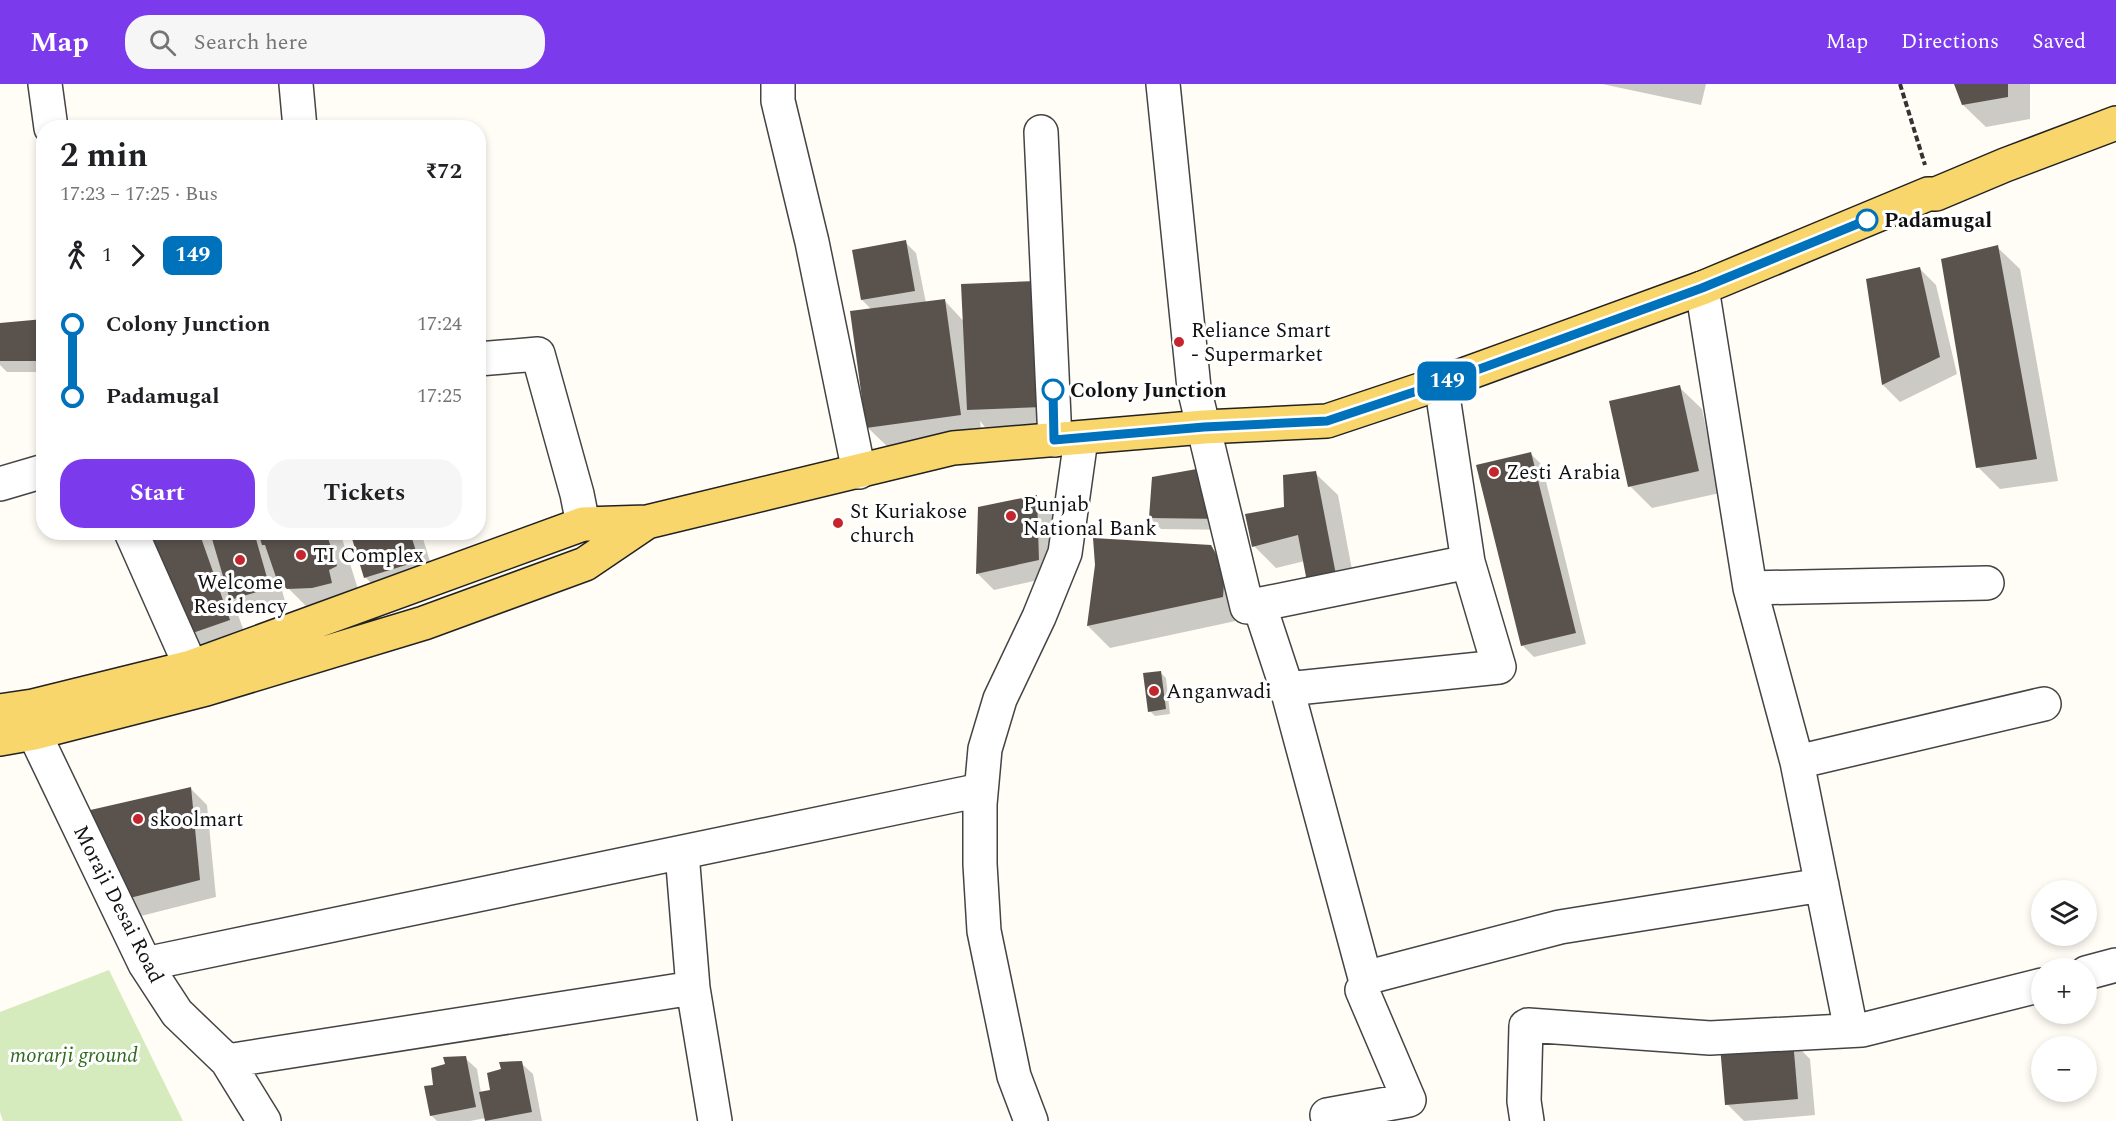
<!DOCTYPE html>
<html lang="en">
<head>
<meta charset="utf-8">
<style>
	body { margin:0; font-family:Spectral,serif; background:#f6f6f6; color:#202124; height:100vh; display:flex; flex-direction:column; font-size:22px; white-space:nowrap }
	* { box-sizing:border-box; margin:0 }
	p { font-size:20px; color:#757577 }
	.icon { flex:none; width:33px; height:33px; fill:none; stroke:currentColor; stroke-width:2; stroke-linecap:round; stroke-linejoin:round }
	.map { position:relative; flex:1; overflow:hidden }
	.details { position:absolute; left:36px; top:36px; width:450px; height:420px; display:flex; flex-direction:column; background:#fff; border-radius:24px; box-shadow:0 3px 9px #0003 }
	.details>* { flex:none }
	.badge { padding:0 12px; border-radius:9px; font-size:21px; line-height:39px }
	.tools { position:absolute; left:2031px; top:796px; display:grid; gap:12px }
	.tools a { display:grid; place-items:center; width:66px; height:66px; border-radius:50%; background:#fff; box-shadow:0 3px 9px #0003; font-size:30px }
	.map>.badge { position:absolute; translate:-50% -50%; box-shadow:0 0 0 3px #fff }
	.legs { display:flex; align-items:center; gap:9px; height:66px; padding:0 24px; font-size:20px }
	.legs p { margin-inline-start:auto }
	.headline { display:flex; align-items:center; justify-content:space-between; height:102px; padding:0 24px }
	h1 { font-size:33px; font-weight:700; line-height:45px }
	.primary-button { display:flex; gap:12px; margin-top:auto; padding:12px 24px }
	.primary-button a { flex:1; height:69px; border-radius:24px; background:#7c3aed; color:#fff; font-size:24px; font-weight:700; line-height:69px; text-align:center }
	.primary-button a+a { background:#f6f6f6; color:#202124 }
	ul { padding:0 24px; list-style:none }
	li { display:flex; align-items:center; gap:21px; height:72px; font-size:22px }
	li i { display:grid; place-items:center; width:9px; height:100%; margin:0 8px; background:currentColor }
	li i::after { content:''; width:15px; height:15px; margin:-8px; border:4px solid; border-radius:50%; background:#fff }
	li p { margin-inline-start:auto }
	li:first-child i { background:linear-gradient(#0000 50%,currentColor 0) }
	li:last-child i { background:linear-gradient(currentColor 50%,#0000 0) }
	header { display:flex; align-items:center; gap:36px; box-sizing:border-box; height:84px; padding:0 30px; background:#7c3aed; color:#fff }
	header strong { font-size:28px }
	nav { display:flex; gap:33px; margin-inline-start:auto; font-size:21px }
	.search { width:420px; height:54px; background:#f6f6f6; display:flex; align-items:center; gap:15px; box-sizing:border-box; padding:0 21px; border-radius:24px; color:#757577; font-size:22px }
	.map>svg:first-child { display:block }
	.green { fill:#d5ebbd }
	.shadow { fill:#0003 }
	.building { fill:#5a524d }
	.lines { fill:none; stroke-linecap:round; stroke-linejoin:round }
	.minor-casing { stroke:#444; stroke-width:36 }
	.major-casing { stroke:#222; stroke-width:36 }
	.path { stroke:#333; stroke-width:4; stroke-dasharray:6 3; stroke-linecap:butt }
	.minor { stroke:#fff; stroke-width:33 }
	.major { stroke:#f9d66b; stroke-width:33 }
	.line-1-casing { stroke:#fff; stroke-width:14 }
	.line-1 { stroke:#0072bc; stroke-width:9 }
	.stop-1-dot { fill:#fff; stroke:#0072bc; stroke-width:3 }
	.poi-dot { fill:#c4262e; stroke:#fff; stroke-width:2 }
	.labels { text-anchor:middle; stroke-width:6; stroke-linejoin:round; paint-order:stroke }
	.stop-label { font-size:21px; font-weight:bold; fill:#111; stroke:#fff; text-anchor:start }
	.poi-label { font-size:21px; fill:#111; stroke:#fff; text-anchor:start }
	.street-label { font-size:21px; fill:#111; stroke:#fff }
	.park-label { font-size:21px; font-style:italic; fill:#2f6b1f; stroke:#fff }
</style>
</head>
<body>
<header>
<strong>Map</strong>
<div class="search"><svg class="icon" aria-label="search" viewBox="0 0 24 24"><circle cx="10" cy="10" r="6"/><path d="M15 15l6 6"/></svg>Search here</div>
<nav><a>Map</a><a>Directions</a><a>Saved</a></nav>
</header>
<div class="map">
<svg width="2116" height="1037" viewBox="0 0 2116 1037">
	<rect width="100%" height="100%" fill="#fffdf5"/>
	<path class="green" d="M 109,886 L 183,1037 L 3,1037 L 0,1028 L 0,928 Z"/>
	<path class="shadow" d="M 1602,0 L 1706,0 L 1701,21 Z
		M 1956,0 L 2030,0 L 2030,35 L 1986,43 L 1963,21 Z
		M 905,158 L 916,169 L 926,219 L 944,216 L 1059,340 L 985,343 L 980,337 L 982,353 L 890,365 L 867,343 L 872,226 L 862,216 Z
		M 1997,163 L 2020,185 L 2058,397 L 2000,405 L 1978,383 Z
		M 1919,184 L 1936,201 L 1957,290 L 1900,318 L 1883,301 L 1868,196 Z
		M 44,236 L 44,288 L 7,288 L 0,281 L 0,241 Z
		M 1679,303 L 1702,325 L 1720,409 L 1652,424 L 1630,402 Z
		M 1530,369 L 1542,381 L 1586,560 L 1534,573 L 1522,561 Z
		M 1315,389 L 1338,411 L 1358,518 L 1332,524 L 1310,502 L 1305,477 L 1276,484 L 1254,462 Z
		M 1153,394 L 1235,446 L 1161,445 L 1150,434 Z
		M 1037,413 L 1054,430 L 1056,492 L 994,506 L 977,489 Z
		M 149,448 L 340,448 L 358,505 L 311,527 L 279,495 L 286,521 L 248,532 L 233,517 L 246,553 L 202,568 L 185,551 Z
		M 351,448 L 421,448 L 435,494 L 382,510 L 365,493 Z
		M 1211,463 L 1233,485 L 1245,535 L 1110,564 L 1088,542 Z
		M 1160,588 L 1166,594 L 1170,630 L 1155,632 L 1150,627 Z
		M 190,704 L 207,721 L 216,813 L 141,832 L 123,815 Z
		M 1793,958 L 1810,975 L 1815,1031 L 1744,1037 L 1727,1020 Z
		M 465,974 L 477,985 L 481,1009 L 491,1008 L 503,986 L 521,979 L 533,990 L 542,1037 L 487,1037 L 486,1034 L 470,1037 L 437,1037 L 431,1031 L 435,1002 Z"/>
	<path class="building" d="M 1954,0 L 2008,0 L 2008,13 L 1962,21 Z
		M 906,156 L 915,207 L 861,216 L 852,166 Z
		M 1998,161 L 2037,375 L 1976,384 L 1941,175 Z
		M 1920,183 L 1940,273 L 1882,301 L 1866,195 Z
		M 1037,197 L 1043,323 L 967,326 L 961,200 Z
		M 945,215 L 961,331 L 866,344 L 850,227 Z
		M 44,235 L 44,277 L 0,277 L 0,239 Z
		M 1680,301 L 1699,387 L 1628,403 L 1609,317 Z
		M 1531,368 L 1576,549 L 1521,562 L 1476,381 Z
		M 1208,383 L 1225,435 L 1149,434 L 1152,393 Z
		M 1316,387 L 1337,496 L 1308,503 L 1298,451 L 1252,463 L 1245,430 L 1284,423 L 1283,391 Z
		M 1037,411 L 1039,476 L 976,490 L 978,423 Z
		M 148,448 L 199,448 L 230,536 L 184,552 Z
		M 210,448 L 254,448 L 270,504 L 230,516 Z
		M 258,448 L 326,448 L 337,482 L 329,486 L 332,499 L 312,504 L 287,505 L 277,496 L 265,461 L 262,461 Z
		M 350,448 L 410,448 L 419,477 L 364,494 Z
		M 1093,454 L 1211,461 L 1225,486 L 1223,513 L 1087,542 L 1095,481 Z
		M 1161,587 L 1166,625 L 1148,628 L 1143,589 Z
		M 191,703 L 200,796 L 122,816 L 86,727 Z
		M 1793,956 L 1798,1015 L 1725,1021 L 1720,962 Z
		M 466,972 L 476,1023 L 430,1032 L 424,1002 L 433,1001 L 431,984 L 445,980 L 443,973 Z
		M 522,977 L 532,1028 L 485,1037 L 479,1008 L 490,1006 L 487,989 L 501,985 L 499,978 Z"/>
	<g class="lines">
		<g class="minor-casing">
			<path id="minor" d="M 45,0 L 51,44
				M 296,0 L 300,44
				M 778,0 L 778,17 L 812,158 L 859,388
				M 1163,0 L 1194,304 L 1247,523 L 1468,478
				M 1041,48 L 1055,356
				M 1702,204 L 1750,504 L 1797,678 L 1851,946
				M 478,275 L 538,270 L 577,410 L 583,440
				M 1441,299 L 1468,478 L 1499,583 L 1287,605 L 1365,894 L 1560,843 L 1822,801
				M 0,400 L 44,387
				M 131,448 L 191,583
				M 1750,504 L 1987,499
				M 1259,520 L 1287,605
				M 34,649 L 145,880 L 177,929 L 227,977 L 264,1037
				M 1797,678 L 2044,620
				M 145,880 L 981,706
				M 2086,889 L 2116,881
				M 693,904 L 715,1037
				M 227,977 L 693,904 L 682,769
				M 1031,1037 L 1014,992 L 984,847 L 980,780 L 980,720 L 985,665 L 1000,615 L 1039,533 L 1065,469 L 1081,355
				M 1329,1037 L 1327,1031 L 1409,1016 L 1362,906
				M 1527,1037 L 1524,1017 L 1526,942 L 1528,941 L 1710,954 L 1862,946 L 2042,901"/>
		</g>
		<g class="major-casing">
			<path id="major" d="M 0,627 L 33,622 L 191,583 L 583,440 L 647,438 L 953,364 L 1204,343 L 1327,337 L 1441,299 L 1702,204 L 1928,110 L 1936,110 L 2005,81 L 2116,39
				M 0,655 L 34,649 L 206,605 L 424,539 L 585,480 L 647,438"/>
		</g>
		<path class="path" d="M 1900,0 L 1925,81"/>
		<use href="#minor" class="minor"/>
		<use href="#major" class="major"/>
	</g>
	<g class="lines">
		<g class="line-1-casing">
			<path id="line-1" d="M 1053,306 L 1054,356 L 1204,343 L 1327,337 L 1441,299 L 1702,204 L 1867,136"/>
		</g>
		<use href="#line-1" class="line-1"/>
	</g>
	<g class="stop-1-dot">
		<circle cx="1867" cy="136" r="10"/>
		<circle cx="1053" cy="306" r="10"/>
	</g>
	<g class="poi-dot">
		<circle cx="1179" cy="258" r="6"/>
		<circle cx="1494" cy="388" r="6"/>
		<circle cx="1011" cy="432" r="6"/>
		<circle cx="838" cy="439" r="6"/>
		<circle cx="301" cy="471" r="6"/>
		<circle cx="240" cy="476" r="6"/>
		<circle cx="1154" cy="607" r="6"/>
		<circle cx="138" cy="735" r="6"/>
	</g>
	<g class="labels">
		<g class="stop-label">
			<text x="1884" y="143">Padamugal</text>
			<text x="1070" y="313">Colony Junction</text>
		</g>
		<g class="poi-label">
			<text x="1191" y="253">Reliance Smart<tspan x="1191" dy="24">- Supermarket</tspan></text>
			<text x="1506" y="395">Zesti Arabia</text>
			<text x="1023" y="427">Punjab<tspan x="1023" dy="24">National Bank</tspan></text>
			<text x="850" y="434">St Kuriakose<tspan x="850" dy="24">church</tspan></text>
			<text x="313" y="478">TI Complex</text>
			<text x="240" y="505" text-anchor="middle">Welcome<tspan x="240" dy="24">Residency</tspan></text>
			<text x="1166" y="614">Anganwadi</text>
			<text x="150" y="742">skoolmart</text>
		</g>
		<g class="street-label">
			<text transform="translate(119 820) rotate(63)" y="7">Moraji Desai Road</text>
		</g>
		<g class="park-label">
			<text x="74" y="978">morarji ground</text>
		</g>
	</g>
</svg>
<div class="tools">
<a><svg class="icon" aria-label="layers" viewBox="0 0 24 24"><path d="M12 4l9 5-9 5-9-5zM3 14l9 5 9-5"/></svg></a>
<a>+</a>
<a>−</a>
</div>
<b class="badge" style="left:1447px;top:297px;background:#0072bc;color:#fff">149</b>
<section class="details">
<div class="headline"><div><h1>2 min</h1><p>17:23 – 17:25 · Bus</p></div><b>₹72</b></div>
<div class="legs"><svg class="icon" aria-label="walk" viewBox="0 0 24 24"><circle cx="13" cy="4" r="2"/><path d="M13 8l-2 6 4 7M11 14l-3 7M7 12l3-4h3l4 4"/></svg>1<svg class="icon" aria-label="forward" viewBox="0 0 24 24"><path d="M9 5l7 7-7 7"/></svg><b class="badge" style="background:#0072bc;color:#fff">149</b></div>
<ul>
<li><i style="color:#0072bc"></i><b>Colony Junction</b><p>17:24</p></li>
<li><i style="color:#0072bc"></i><b>Padamugal</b><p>17:25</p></li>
</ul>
<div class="primary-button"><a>Start</a><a>Tickets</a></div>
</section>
</div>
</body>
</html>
